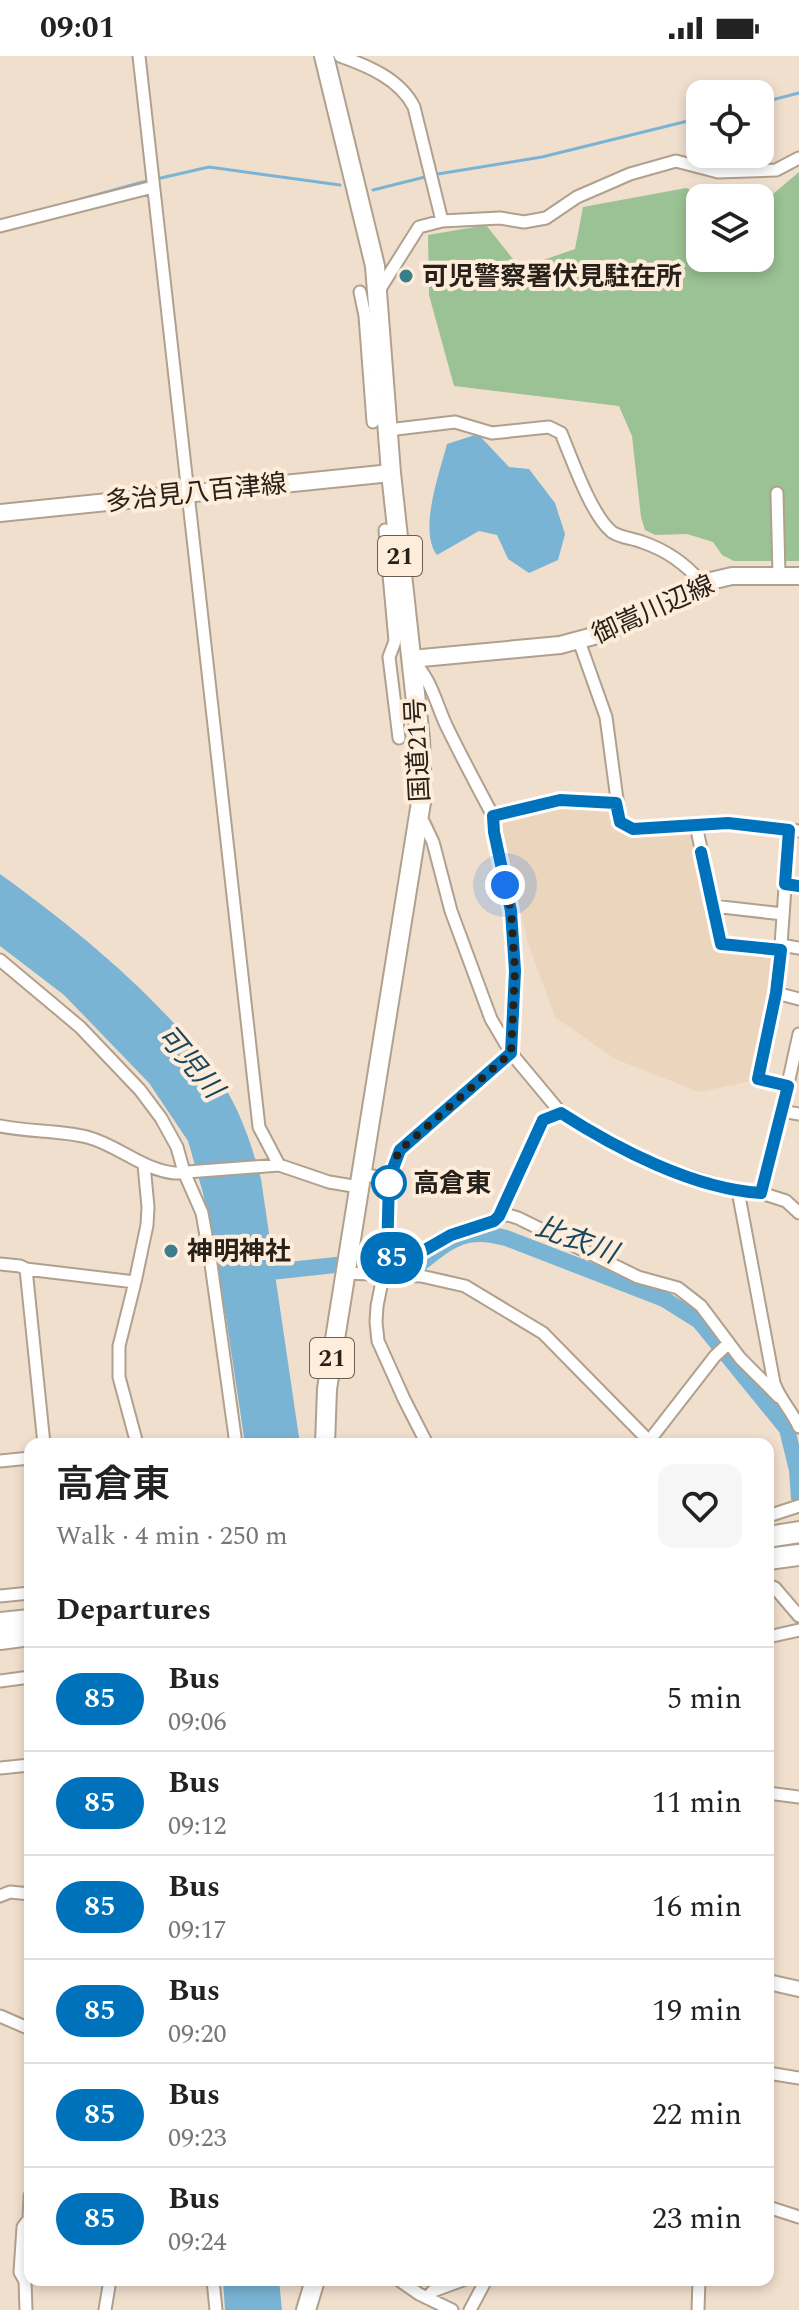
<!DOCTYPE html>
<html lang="en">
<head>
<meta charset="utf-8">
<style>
	body { margin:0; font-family:Spectral,"Noto Sans JP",serif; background:#f6f6f6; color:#222; height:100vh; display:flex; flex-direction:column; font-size:30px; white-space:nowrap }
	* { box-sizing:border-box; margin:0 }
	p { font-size:26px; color:#767676 }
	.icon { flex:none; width:44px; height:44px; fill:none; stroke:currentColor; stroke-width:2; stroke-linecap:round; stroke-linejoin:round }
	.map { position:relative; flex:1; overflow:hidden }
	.panel { position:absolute; left:24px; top:1382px; width:750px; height:848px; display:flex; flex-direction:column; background:#fff; border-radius:16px; box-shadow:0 4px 12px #0003 }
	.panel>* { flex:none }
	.badge { padding:0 16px; border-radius:26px; font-size:28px; line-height:52px }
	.tools { position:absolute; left:686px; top:24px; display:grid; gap:16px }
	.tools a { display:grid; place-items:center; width:88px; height:88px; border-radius:16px; background:#fff; box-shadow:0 4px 12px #0003; font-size:40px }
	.you { position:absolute; width:40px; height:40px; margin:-20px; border:6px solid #fff; border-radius:50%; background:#1a73e8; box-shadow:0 0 0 12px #1a73e833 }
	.map>.badge { position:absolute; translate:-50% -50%; box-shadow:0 0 0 4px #fff }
	h2 { padding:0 32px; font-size:30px; line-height:72px }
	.round { display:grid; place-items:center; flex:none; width:84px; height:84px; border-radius:16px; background:#f6f6f6 }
	.headline { display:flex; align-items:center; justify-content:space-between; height:136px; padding:0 32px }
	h1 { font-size:38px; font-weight:600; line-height:60px }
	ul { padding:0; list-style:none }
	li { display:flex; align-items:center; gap:24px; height:104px; padding:0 32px; border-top:2px solid #e0e0e0 }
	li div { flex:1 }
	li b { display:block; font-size:30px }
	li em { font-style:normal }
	li .badge { min-width:88px; font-weight:700; text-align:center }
	.status { display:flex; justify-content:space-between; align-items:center; height:56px; padding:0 40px; background:#fff; direction:ltr }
	.status svg { height:22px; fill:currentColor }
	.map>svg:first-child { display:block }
	.built { fill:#ecd5bd }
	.forest { fill:#9ac294 }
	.water { fill:#7ab4d5 }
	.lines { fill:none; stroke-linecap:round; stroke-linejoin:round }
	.stream { stroke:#7ab4d5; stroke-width:3 }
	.river { stroke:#7ab4d5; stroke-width:16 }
	.minor-casing { stroke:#b0a08e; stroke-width:15 }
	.tertiary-casing { stroke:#b0a08e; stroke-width:18 }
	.secondary-casing { stroke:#b0a08e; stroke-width:20 }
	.trunk-casing { stroke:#b0a08e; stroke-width:22 }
	.motorway-casing { stroke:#b0a08e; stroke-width:24 }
	.minor { stroke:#fff; stroke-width:11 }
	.tertiary { stroke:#fff; stroke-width:14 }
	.secondary { stroke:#fff; stroke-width:16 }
	.trunk { stroke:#fff; stroke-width:18 }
	.motorway { stroke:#fff; stroke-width:20 }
	.line-casing { stroke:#fff; stroke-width:18 }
	.line { stroke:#0072bc; stroke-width:12 }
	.walk { stroke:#27211a; stroke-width:8; stroke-dasharray:0 14.4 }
	.poi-dot { fill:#397e8c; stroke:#feedda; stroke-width:3 }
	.stop-dot { fill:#fff; stroke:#0072bc; stroke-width:4 }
	.labels { text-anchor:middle; stroke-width:8; stroke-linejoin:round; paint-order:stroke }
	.shield { fill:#feedda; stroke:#685e54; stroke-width:2 }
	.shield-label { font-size:24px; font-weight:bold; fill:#27211a }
	.poi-label { font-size:26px; font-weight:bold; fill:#27211a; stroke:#feedda; text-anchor:start }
	.street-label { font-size:26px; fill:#27211a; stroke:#feedda }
	.stop-label { font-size:26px; font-weight:bold; fill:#27211a; stroke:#feedda; text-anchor:start }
	.water-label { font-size:28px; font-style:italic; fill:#19475f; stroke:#feedda }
</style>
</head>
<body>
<div class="status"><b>09:01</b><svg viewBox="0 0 49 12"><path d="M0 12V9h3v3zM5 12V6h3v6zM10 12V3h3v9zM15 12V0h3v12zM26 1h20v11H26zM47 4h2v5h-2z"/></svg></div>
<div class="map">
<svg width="799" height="2254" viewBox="0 0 799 2254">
	<rect width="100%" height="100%" fill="#f1dfcd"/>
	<path class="built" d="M 565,747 L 609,751 L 614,770 L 629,779 L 692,774 L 716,892 L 775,901 L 752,1025 L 699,1036 L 615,1003 L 555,961 L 528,887 L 498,760 Z"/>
	<path class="forest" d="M 799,116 L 799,505 L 734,505 L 722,499 L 713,486 L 687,478 L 655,479 L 645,474 L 641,461 L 632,380 L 619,350 L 454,330 L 429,239 L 428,179 L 486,169 L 520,212 L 575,193 L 583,151 L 686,132 L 709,142 L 700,142 L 700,202 L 760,202 L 760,193 L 763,191 L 773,138 Z"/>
	<path class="water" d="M 478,378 L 509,411 L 529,413 L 555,447 L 565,478 L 558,504 L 529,517 L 508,503 L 497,479 L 479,475 L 437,499 C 418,474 440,416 447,388 Z
		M 0,818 C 79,875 166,946 222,1027 C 241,1056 252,1090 261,1123 L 300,1388 L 245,1388 L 226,1261 L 203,1137 L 188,1085 L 149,1027 L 64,939 L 0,890 Z
		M 223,2224 L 279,2224 L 282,2254 L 225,2254 Z"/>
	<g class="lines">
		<path class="stream" d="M 760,47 L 799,37
			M 438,118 L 542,101 L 700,62
			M 373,134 L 425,121
			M 46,153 L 139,127 L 209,111 L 340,129"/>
		<path class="river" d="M 256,1216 L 261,1217 L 364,1206 L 417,1210 C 450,1185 463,1170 506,1182 L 664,1243 L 699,1265 L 787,1373 L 797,1414 L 799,1442"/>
		<g class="minor-casing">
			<path id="minor" d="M 139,0 L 259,1071 L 279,1109
				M 340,0 C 368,10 400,23 414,51 L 442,165
				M 0,170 L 153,131
				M 360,236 L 365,260 L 373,366
				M 378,236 L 419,171 L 442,165 L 500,162 L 524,166 L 546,162 L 577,141 L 630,118 L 676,105 L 718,116 L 776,114 L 799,102
				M 388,374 L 455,366 L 492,377 L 549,371 L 561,377 C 572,403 591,459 612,476 C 621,482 632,482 642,486 C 666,494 685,507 702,527
				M 777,437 L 779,519
				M 385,474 L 395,585 L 389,601 L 399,682
				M 579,585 L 606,661 L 620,766 L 633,773 L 728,767 L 799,775
				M 411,603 C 431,622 435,645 446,669 C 461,700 477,730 493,760 L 494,776 L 511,855 L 515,915 L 510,993
				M 493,760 L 560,744 L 616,747
				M 419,764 L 424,767 L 433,786 L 451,855 L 491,963 L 511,997 L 561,1057 L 598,1081 L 657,1110 L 738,1135 L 761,1137 L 786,1145 L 799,1157
				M 696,769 L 721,888 L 781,894
				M 789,774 L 781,889 L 776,937 L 799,943
				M 785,828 L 799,830
				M 713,850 L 783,858
				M 781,889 L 799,892
				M 0,904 L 80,971 L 140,1034 L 161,1062 L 177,1091 L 184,1116 L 202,1157 L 211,1208 L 236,1388
				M 776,937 L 758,1023 L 788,1030
				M 782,1055 L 799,1058
				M 0,1070 C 28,1076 60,1074 87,1081 C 118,1089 141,1113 174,1117 L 279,1109 L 329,1126 L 359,1131
				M 361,1118 L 389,1123
				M 738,1135 L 774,1327 C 780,1344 792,1355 799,1371
				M 761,1137 L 782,1055 L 799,978
				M 499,1160 L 508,1159 L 518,1162 L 638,1221 L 678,1232 L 701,1250 L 740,1302 L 779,1341
				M 387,1201 L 409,1203 L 451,1179 L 494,1165 L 499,1160 L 543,1064 L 561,1057
				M 0,1208 L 20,1210 L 26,1213 L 135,1226
				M 26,1213 L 44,1388
				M 345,1217 L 421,1220 L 465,1230 L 543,1277 L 652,1388
				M 649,1385 L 715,1300 L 729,1287
				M 137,1388 L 119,1321 L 119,1290 L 135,1226 L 147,1169 L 148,1151 L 144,1109
				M 427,1388 L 404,1343 L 378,1285 L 376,1266 L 377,1250 L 387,1201 L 389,1123 L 400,1094 L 511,997
				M 0,1405 L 30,1402
				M 768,1460 L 799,1450
				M 768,1529 L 775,1532 L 799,1560
				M 0,1540 L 30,1537
				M 768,1581 L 799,1574
				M 0,1625 L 30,1621
				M 0,1712 L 30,1709
				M 768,1737 L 799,1741
				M 0,1840 L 10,1836 L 30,1838
				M 0,1960 L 30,1973
				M 768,2017 L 799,2022
				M 768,2151 L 799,2161
				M 213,2224 L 216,2254
				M 399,2224 L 419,2238 L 452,2254
				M 427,2242 L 433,2235 L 463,2224
				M 26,2254 L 25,2225 L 20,2216 L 23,2171 L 29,2163 L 30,2140
				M 105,2254 L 110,2224
				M 470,2254 L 486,2224
				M 698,2254 L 699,2224"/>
		</g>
		<g class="tertiary-casing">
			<path id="tertiary" d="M 768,1926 L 799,1933"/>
		</g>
		<g class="secondary-casing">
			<path id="secondary" d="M 0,457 L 391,417
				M 411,603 L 560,589 L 605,577 L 702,527 L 732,520 L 799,520"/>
		</g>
		<g class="trunk-casing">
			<path id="trunk" d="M 324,0 L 375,210 L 391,417 L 420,683 L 422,740 L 327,1333 L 325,1388
				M 306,2254 L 315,2224"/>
		</g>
		<g class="motorway-casing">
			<path id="motorway" d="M 768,1481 L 799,1476
				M 768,1503 L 799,1499
				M 0,1567 L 30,1564
				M 0,1583 L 30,1579"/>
		</g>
		<use href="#minor" class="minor"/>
		<use href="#tertiary" class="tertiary"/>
		<use href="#secondary" class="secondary"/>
		<use href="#trunk" class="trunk"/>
		<use href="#motorway" class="motorway"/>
	</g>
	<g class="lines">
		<g class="line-casing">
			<path id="line" d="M 701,796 L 721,888 L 781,894 L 776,937 L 758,1023 L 788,1030 L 761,1137 C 694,1133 617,1093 561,1057 L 543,1064 L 499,1160 L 494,1165 L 451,1179 L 409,1203 L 387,1201 L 389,1123 L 400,1094 L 511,997 L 515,915 L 511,855 L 494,776 L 493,760 L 560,744 L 616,747 L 620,766 L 633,773 L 728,767 L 789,774 L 785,828 L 799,830"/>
		</g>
		<use href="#line" class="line"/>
		<path class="walk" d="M 389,1127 L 393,1108 L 400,1094 L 511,997 L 515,915 L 511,855 L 505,829"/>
	</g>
	<g class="poi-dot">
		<circle cx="406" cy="220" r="8"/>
		<circle cx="171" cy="1195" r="8"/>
	</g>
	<circle class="stop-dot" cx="389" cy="1127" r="16"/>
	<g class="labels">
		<g class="shield">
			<rect x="378" y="480" width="44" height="40" rx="6"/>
			<rect x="310" y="1282" width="44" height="40" rx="6"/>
		</g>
		<g class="shield-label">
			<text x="400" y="508">21</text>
			<text x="332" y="1310">21</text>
		</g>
		<g class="poi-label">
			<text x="422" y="229">可児警察署伏見駐在所</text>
			<text x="187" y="1204">神明神社</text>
		</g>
		<g class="street-label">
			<text transform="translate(196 436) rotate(-6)" y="9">多治見八百津線</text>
			<text transform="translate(653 553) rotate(-24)" y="9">御嵩川辺線</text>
			<text transform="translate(417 694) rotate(-93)" y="9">国道21号</text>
		</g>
		<g class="stop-label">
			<text x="413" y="1136">高倉東</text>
		</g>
		<g class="water-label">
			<text transform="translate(191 1005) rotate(50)" y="10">可児川</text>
			<text transform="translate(577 1183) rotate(20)" y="10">比衣川</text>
		</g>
	</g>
</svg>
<div class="tools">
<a><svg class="icon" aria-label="locate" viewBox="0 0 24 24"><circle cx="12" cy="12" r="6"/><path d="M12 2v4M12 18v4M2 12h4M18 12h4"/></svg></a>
<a><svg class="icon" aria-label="layers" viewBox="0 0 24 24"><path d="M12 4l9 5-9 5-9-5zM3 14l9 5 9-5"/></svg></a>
</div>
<div class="you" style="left:505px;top:829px"></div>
<b class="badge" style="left:392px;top:1202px;background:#0072bc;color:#fff">85</b>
<section class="panel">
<div class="headline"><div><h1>高倉東</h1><p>Walk · 4 min · 250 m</p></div><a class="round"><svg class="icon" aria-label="heart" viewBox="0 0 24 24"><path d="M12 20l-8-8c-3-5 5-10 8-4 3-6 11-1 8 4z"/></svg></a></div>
<h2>Departures</h2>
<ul>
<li><span class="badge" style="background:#0072bc;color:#fff">85</span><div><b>Bus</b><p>09:06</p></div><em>5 min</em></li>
<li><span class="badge" style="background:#0072bc;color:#fff">85</span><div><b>Bus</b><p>09:12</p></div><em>11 min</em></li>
<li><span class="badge" style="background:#0072bc;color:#fff">85</span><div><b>Bus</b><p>09:17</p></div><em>16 min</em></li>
<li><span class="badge" style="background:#0072bc;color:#fff">85</span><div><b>Bus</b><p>09:20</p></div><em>19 min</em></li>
<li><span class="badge" style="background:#0072bc;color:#fff">85</span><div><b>Bus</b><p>09:23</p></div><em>22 min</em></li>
<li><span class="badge" style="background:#0072bc;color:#fff">85</span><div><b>Bus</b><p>09:24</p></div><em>23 min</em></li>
</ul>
</section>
</div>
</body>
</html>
